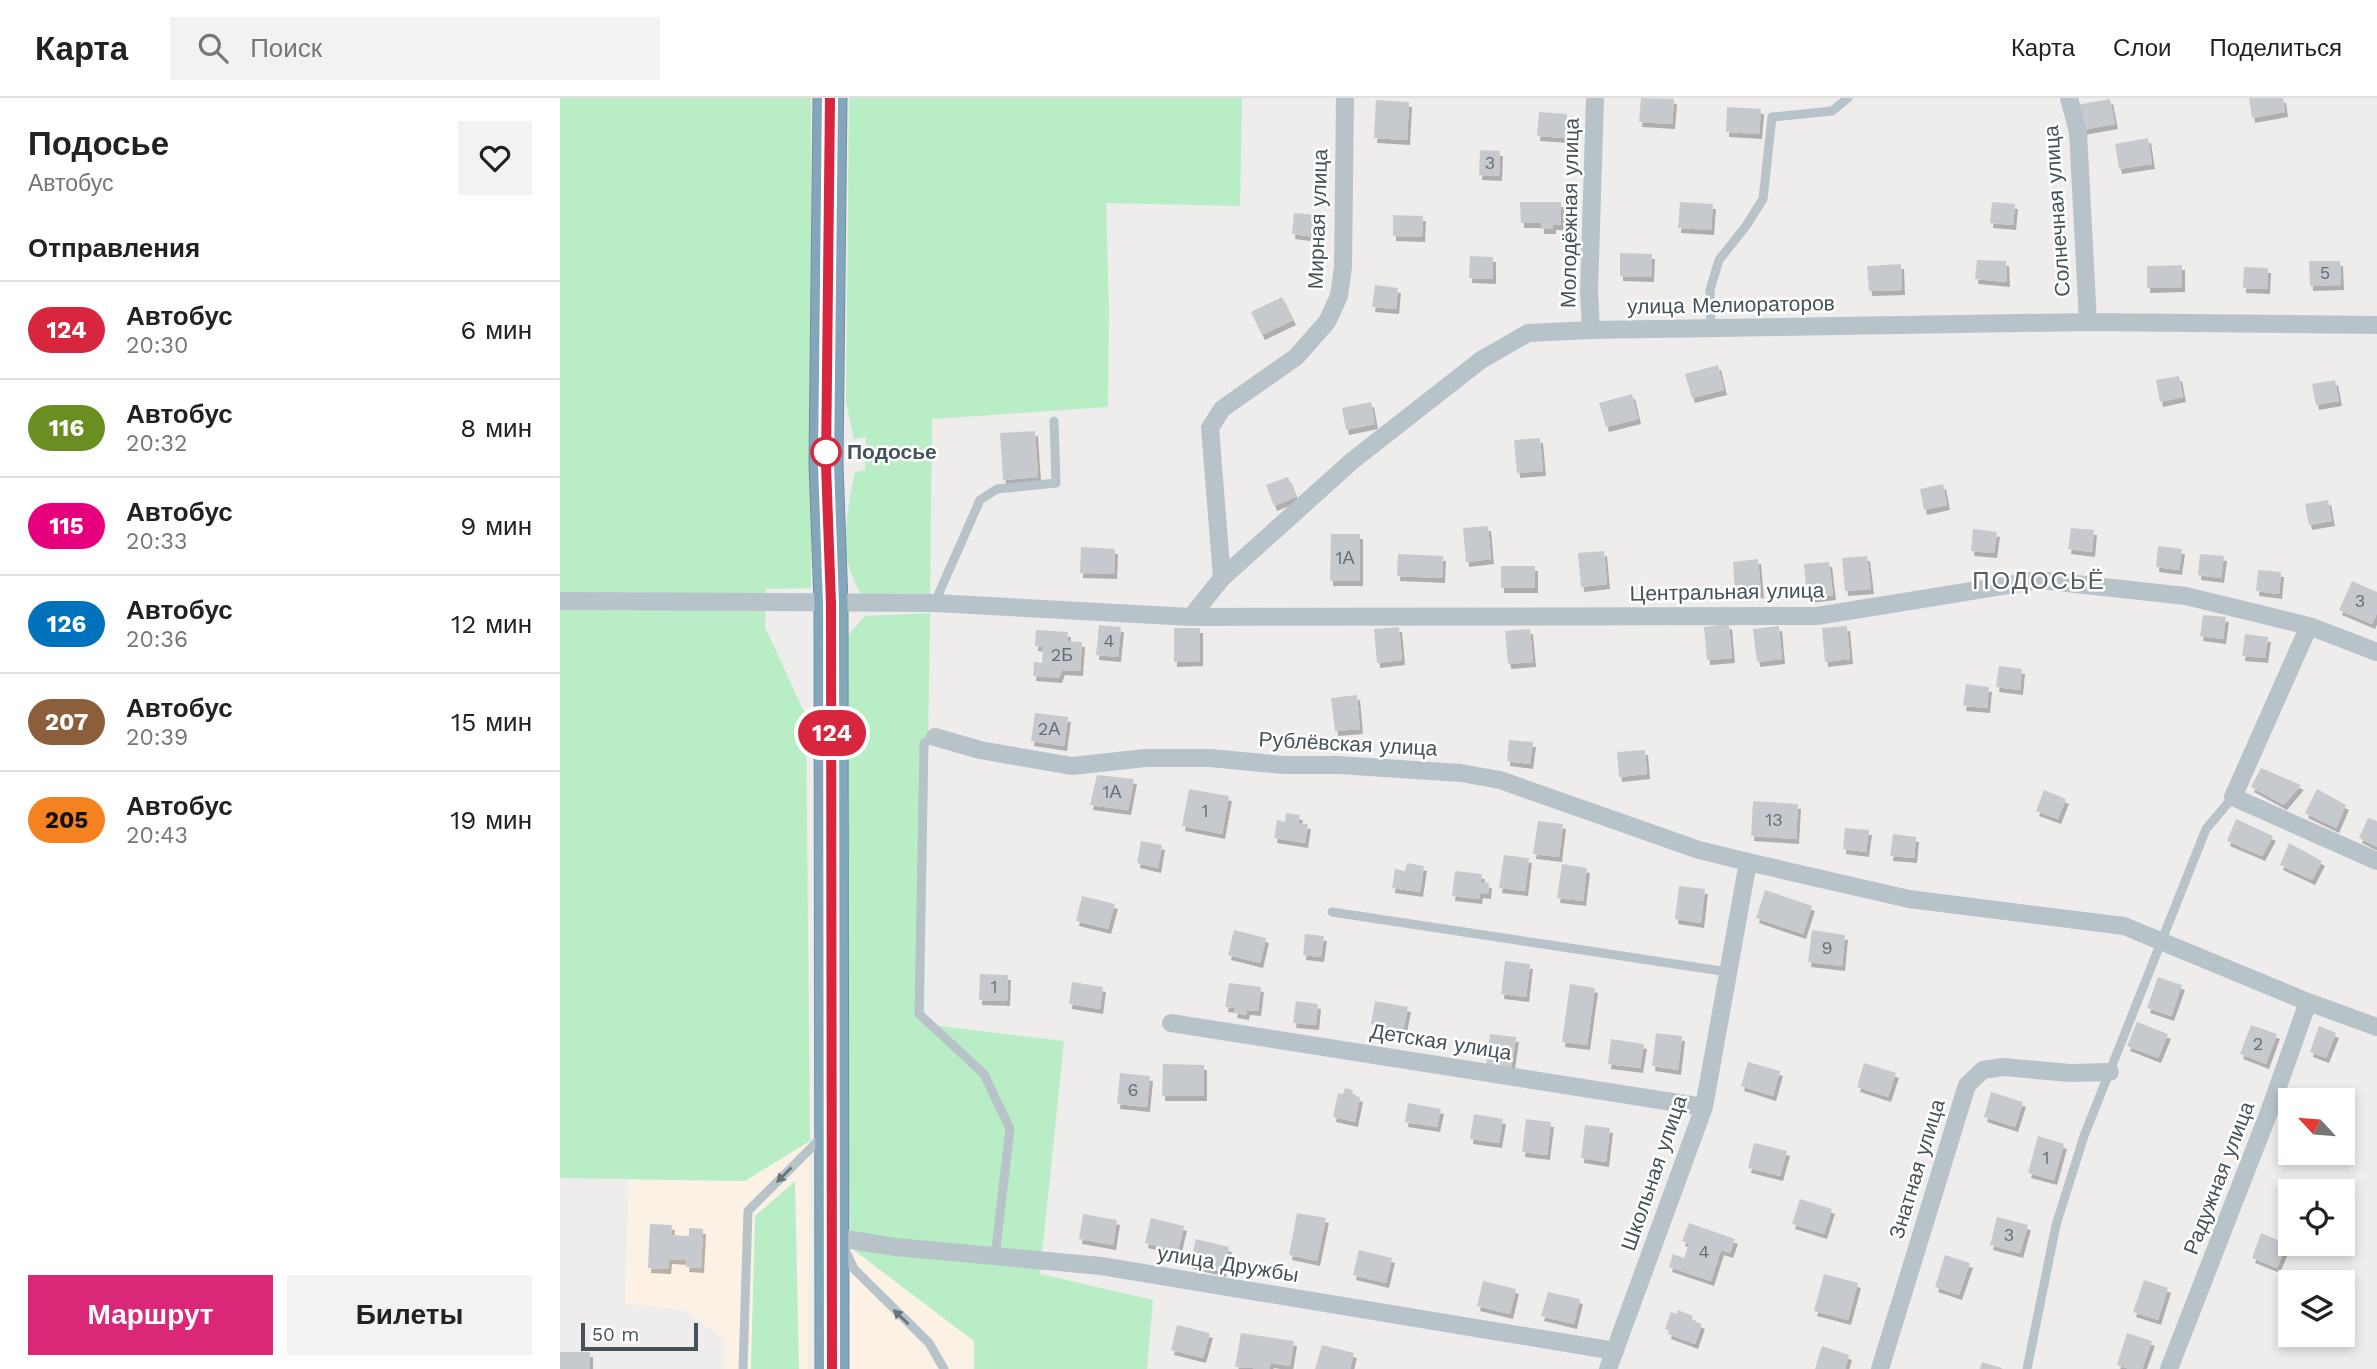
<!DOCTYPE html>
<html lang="ru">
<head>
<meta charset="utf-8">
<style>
	body { margin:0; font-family:"Work Sans",sans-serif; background:#f2f2f2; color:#222; height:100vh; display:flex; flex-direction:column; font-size:26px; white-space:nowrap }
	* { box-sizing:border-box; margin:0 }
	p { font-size:23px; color:#767676 }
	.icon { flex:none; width:38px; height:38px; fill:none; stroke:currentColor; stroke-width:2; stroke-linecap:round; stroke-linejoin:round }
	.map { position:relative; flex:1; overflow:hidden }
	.details { display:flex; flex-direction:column; background:#fff; width:560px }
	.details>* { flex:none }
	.badge { padding:0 14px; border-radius:23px; font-size:24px; line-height:46px }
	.needle { width:46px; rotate:296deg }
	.fabs { position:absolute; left:1718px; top:990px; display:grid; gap:14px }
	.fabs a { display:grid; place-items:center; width:77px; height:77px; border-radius:0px; background:#fff; box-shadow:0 4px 10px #0003; font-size:35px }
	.scale { position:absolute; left:21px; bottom:18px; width:117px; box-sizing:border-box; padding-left:7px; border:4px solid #455259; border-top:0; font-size:19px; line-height:24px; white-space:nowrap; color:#455259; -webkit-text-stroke:5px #fff; paint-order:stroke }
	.map>.badge { position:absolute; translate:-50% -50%; box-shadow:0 0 0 4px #fff }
	h2 { padding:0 28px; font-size:26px; line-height:63px }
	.round { display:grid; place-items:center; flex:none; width:74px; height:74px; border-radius:0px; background:#f2f2f2 }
	.headline { display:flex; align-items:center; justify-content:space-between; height:119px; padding:0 28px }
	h1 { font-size:33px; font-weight:800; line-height:52px }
	.primary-button { display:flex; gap:14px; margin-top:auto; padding:14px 28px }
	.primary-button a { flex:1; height:80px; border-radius:0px; background:#db2777; color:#fff; font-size:28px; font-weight:800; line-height:80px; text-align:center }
	.primary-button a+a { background:#f2f2f2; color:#222 }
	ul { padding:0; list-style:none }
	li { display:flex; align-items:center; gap:21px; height:98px; padding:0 28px; border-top:2px solid #e0e0e0 }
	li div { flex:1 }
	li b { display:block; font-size:26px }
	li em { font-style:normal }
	li .badge { min-width:77px; font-weight:700; text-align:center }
	header { display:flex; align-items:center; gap:42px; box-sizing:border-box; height:98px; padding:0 35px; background:#fff; border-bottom:2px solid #e0e0e0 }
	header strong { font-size:33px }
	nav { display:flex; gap:38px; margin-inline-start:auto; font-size:24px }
	.search { width:490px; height:63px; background:#f2f2f2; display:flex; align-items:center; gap:18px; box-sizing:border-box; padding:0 24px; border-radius:0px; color:#767676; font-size:26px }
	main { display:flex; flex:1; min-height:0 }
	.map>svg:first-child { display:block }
	.commercial { fill:#fbf1e4 }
	.green { fill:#b9edc6 }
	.building { fill:#c6cacf; filter:url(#shadow) }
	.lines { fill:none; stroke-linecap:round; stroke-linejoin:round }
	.highway-casing { stroke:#6f91a7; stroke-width:35 }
	.lane { stroke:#b7c3c9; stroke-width:9 }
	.street { stroke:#b7c3c9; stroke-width:18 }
	.highway { stroke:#84a6bb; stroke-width:33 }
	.oneway { fill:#67747b }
	.line-casing { stroke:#fff; stroke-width:16 }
	.line { stroke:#d7263d; stroke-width:10 }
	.stop-dot { fill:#fff; stroke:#d7263d; stroke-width:3.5 }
	.labels { text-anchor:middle; stroke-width:5; stroke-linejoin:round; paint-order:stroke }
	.number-label { font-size:18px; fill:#657076 }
	.street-label { font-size:21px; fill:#455259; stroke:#fff }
	.stop-label { font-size:21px; font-weight:bold; fill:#455259; stroke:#fff; text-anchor:start }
	.quarter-label { font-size:24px; letter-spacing:2px; fill:#595e61; stroke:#fff }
</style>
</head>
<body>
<header>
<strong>Карта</strong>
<div class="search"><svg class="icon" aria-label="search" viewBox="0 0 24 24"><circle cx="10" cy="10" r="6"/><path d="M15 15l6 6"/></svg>Поиск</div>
<nav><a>Карта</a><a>Слои</a><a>Поделиться</a></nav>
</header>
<main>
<section class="details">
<div class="headline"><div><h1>Подосье</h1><p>Автобус</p></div><a class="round"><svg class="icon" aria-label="heart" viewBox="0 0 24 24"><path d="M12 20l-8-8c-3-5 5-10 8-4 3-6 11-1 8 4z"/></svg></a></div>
<h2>Отправления</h2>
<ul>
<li><span class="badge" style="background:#d7263d;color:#fff">124</span><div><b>Автобус</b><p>20:30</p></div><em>6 мин</em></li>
<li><span class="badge" style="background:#6b8e23;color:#fff">116</span><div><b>Автобус</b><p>20:32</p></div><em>8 мин</em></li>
<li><span class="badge" style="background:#e6007e;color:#fff">115</span><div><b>Автобус</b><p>20:33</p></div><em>9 мин</em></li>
<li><span class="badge" style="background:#0072bc;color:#fff">126</span><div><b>Автобус</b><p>20:36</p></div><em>12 мин</em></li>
<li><span class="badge" style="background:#8b5e3c;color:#fff">207</span><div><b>Автобус</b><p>20:39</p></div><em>15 мин</em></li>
<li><span class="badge" style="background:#f58220;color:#111">205</span><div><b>Автобус</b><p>20:43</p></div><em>19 мин</em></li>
</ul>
<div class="primary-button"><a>Маршрут</a><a>Билеты</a></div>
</section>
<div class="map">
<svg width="1817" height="1271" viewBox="0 0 1817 1271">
	<defs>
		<filter id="shadow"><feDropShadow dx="3" dy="5" stdDeviation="0" flood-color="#0004"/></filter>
	</defs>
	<rect width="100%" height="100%" fill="#efecec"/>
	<path class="commercial" d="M 250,1043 L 248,1271 L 164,1271 L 164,1242 L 125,1212 L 65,1206 L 68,1082 L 185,1083 Z
		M 291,1150 L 414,1243 L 414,1271 L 287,1271 Z"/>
	<path class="green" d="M 0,0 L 251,0 L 251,490 L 206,491 L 205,529 L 246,618 L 250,1043 L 185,1083 L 0,1080 Z
		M 289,0 L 682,0 L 680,108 L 546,105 L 549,213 L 548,309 L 372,321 L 370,499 L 303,501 C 297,488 289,474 287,459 C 284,431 289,401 295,374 L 305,372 L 306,339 L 294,341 L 286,304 Z
		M 370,515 L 364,926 L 504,943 L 480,1176 L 593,1202 L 587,1271 L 414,1271 L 414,1243 L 291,1150 L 283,870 L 282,544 L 305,518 Z
		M 235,1083 L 239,1271 L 191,1271 L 195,1118 Z"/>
	<path class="building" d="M 1081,0 L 1114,1 L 1112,26 L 1079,24 Z
		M 1689,0 L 1723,0 L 1725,14 L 1692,20 Z
		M 1550,1 L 1555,26 L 1522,32 L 1517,7 Z
		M 816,2 L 849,4 L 847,42 L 814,40 Z
		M 1167,9 L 1201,11 L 1199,36 L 1166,34 Z
		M 979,14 L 1007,16 L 1005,40 L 977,38 Z
		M 1588,40 L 1592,66 L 1559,71 L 1555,46 Z
		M 920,52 L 940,53 L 939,78 L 919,77 Z
		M 960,104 L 1001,104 L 1001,127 L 993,127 L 993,131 L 981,131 L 981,125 L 961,125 Z
		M 1120,104 L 1153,106 L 1151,132 L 1118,130 Z
		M 1432,104 L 1455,106 L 1453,127 L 1430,125 Z
		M 734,115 L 758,117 L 755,139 L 732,136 Z
		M 833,117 L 863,118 L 862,139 L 833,138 Z
		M 1060,155 L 1092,156 L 1091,179 L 1060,178 Z
		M 910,158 L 933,159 L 933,181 L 909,180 Z
		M 1417,162 L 1446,163 L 1447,184 L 1415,181 Z
		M 1749,163 L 1780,163 L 1781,187 L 1750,188 Z
		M 1341,166 L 1342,192 L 1309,193 L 1307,168 Z
		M 1622,167 L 1622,189 L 1587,190 L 1587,168 Z
		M 1684,169 L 1708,170 L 1707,191 L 1683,190 Z
		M 815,187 L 838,190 L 836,211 L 812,209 Z
		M 722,199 L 733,222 L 702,237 L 691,214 Z
		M 1158,267 L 1164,292 L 1132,300 L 1125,276 Z
		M 1619,278 L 1623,299 L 1600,304 L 1596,282 Z
		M 1775,282 L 1779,303 L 1756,307 L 1752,286 Z
		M 1072,296 L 1078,321 L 1046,329 L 1039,305 Z
		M 811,304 L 815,326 L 786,332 L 782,310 Z
		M 475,333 L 478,379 L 443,382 L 440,335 Z
		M 980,340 L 983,373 L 957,375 L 954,342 Z
		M 728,379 L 736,399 L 714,408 L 706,387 Z
		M 1383,386 L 1387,407 L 1364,412 L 1360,391 Z
		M 1768,402 L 1772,423 L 1749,427 L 1745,406 Z
		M 928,428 L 931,461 L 906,464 L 903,430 Z
		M 1511,430 L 1534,432 L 1532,454 L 1508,451 Z
		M 1413,431 L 1437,434 L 1434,455 L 1411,453 Z
		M 771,436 L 800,436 L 800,483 L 770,483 Z
		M 1598,448 L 1622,451 L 1619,472 L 1596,469 Z
		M 521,449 L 555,451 L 554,476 L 520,475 Z
		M 1044,453 L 1047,486 L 1021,489 L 1018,455 Z
		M 838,456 L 883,458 L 882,480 L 837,478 Z
		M 1640,456 L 1664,458 L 1661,480 L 1638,477 Z
		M 1307,458 L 1311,491 L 1285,493 L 1282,460 Z
		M 1198,461 L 1201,495 L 1175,497 L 1173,464 Z
		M 1269,464 L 1273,497 L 1247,500 L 1244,466 Z
		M 941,468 L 975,468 L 975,490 L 941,490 Z
		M 1698,472 L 1721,474 L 1719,496 L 1696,493 Z
		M 1792,483 L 1817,494 L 1817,515 L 1812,526 L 1779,512 Z
		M 1643,517 L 1666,519 L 1663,541 L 1640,538 Z
		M 1169,526 L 1172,560 L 1147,562 L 1144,529 Z
		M 539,527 L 561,529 L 558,559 L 536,557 Z
		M 1219,528 L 1222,561 L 1197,564 L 1193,531 Z
		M 1287,528 L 1290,561 L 1265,564 L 1262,530 Z
		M 839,529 L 842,562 L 817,565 L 814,531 Z
		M 614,530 L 640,530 L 640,563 L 614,564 Z
		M 970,531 L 973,564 L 948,566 L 945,533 Z
		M 476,532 L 508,534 L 507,543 L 522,544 L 520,573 L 502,572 L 499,580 L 473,578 L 474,564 L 482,565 L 483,549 L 475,548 Z
		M 1685,536 L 1708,539 L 1705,560 L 1682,558 Z
		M 1439,568 L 1462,571 L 1460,592 L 1436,589 Z
		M 1406,586 L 1429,589 L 1427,610 L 1403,608 Z
		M 797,597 L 800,631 L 775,633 L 771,600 Z
		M 475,615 L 508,619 L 504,648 L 471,643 Z
		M 949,642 L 973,644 L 970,666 L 947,663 Z
		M 1085,652 L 1087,676 L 1059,679 L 1057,654 Z
		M 1701,670 L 1741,687 L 1724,707 L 1691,689 Z
		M 537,677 L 574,681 L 568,712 L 530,707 Z
		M 629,691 L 669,698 L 662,736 L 622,728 Z
		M 1757,691 L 1786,707 L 1776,730 L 1745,715 Z
		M 1484,692 L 1506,701 L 1498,721 L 1476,713 Z
		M 1193,703 L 1238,706 L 1236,741 L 1191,738 Z
		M 726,715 L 740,717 L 738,725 L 748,726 L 745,745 L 714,740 L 717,722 L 725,724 Z
		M 1808,720 L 1817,723 L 1817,749 L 1799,740 Z
		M 1676,721 L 1713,738 L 1702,758 L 1667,743 Z
		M 978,723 L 1003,726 L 999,759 L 973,756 Z
		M 1285,730 L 1309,732 L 1306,754 L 1283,751 Z
		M 1333,736 L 1356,739 L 1354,760 L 1330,758 Z
		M 581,743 L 602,747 L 598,770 L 577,765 Z
		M 1729,745 L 1762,763 L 1752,782 L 1720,767 Z
		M 944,757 L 969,760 L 965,793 L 939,790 Z
		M 847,765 L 864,768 L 860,794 L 832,790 L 835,771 L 845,773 Z
		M 1002,766 L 1027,770 L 1023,803 L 997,800 Z
		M 895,773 L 922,776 L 921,784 L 929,785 L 928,796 L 920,795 L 919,801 L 892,798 Z
		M 1119,788 L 1145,791 L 1141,825 L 1115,821 Z
		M 1205,792 L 1252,808 L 1243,836 L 1196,820 Z
		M 522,798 L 555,806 L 548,831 L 516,823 Z
		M 674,832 L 706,840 L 700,865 L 668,857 Z
		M 1252,832 L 1285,837 L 1282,868 L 1248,864 Z
		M 745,836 L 764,838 L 761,859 L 743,857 Z
		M 945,863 L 970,866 L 966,899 L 941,896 Z
		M 420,876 L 448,877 L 447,903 L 419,902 Z
		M 1598,879 L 1622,887 L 1611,918 L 1587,910 Z
		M 512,884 L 543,889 L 540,911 L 509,906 Z
		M 669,885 L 701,889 L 698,913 L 687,912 L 686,917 L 674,915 L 675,910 L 665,909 Z
		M 1010,886 L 1035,890 L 1027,947 L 1002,944 Z
		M 736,903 L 758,906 L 756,927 L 733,925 Z
		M 815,903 L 848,909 L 842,939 L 826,936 L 827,929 L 811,926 Z
		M 1577,924 L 1608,936 L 1598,960 L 1567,948 Z
		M 1691,927 L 1717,936 L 1706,966 L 1680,956 Z
		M 1759,928 L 1776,935 L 1766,960 L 1750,954 Z
		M 1096,935 L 1122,938 L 1118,972 L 1092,968 Z
		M 930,936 L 956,939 L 951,972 L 926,969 Z
		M 1051,941 L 1084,946 L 1080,970 L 1048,966 Z
		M 1188,964 L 1220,973 L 1213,998 L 1181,988 Z
		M 1304,965 L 1336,975 L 1328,999 L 1297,989 Z
		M 603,966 L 644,967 L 644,998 L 602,998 Z
		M 560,975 L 590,978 L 587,1009 L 557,1006 Z
		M 785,990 L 793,992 L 792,997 L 800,999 L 795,1024 L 773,1019 L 778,995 L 783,996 Z
		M 1431,994 L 1463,1004 L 1455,1029 L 1424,1019 Z
		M 848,1005 L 881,1011 L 877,1029 L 845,1024 Z
		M 914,1016 L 943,1021 L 939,1045 L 910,1041 Z
		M 966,1021 L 991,1024 L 987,1057 L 962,1054 Z
		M 1025,1027 L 1050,1030 L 1046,1064 L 1021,1060 Z
		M 1478,1038 L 1504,1046 L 1494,1082 L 1468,1075 Z
		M 1194,1045 L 1227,1053 L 1220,1078 L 1188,1070 Z
		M 1240,1101 L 1272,1111 L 1264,1136 L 1232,1126 Z
		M 737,1115 L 766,1120 L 757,1163 L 729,1157 Z
		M 523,1116 L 557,1122 L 553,1147 L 519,1141 Z
		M 1437,1119 L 1468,1127 L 1460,1155 L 1430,1147 Z
		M 591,1120 L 624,1128 L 618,1153 L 585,1145 Z
		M 1129,1125 L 1175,1141 L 1170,1155 L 1161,1152 L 1151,1183 L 1109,1169 L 1113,1156 L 1124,1160 L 1129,1146 L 1122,1143 Z
		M 90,1126 L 112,1127 L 111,1137 L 129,1138 L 129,1130 L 143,1131 L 141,1170 L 126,1169 L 127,1162 L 109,1161 L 108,1171 L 88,1170 Z
		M 1701,1135 L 1727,1146 L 1717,1170 L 1692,1160 Z
		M 636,1141 L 669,1149 L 663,1174 L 630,1166 Z
		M 799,1152 L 832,1160 L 826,1185 L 793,1177 Z
		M 1385,1157 L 1410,1165 L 1399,1197 L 1375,1189 Z
		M 1264,1176 L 1298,1185 L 1288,1222 L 1254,1213 Z
		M 1584,1182 L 1608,1190 L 1598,1222 L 1573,1214 Z
		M 923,1183 L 956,1191 L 950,1216 L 917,1208 Z
		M 988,1194 L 1020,1201 L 1014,1226 L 981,1218 Z
		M 1118,1212 L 1133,1218 L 1132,1222 L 1142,1226 L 1135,1246 L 1108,1236 L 1109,1232 L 1105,1231 L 1111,1214 L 1117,1216 Z
		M 617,1227 L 650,1235 L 643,1260 L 611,1252 Z
		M 681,1235 L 734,1243 L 730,1268 L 711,1265 L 709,1271 L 675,1269 Z
		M 1567,1235 L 1592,1243 L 1582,1271 L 1570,1271 L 1557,1267 Z
		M 762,1247 L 794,1255 L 790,1271 L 755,1271 Z
		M 1262,1248 L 1289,1257 L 1285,1271 L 1255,1271 Z
		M 0,1254 L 30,1254 L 30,1271 L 0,1271 Z
		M 1422,1264 L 1442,1270 L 1442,1271 L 1420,1271 Z"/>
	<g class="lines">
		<g class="highway-casing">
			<path id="highway" d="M 270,0 L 266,366 L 271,506 L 272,1271"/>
		</g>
		<path class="lane" d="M 1151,230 L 1150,192 L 1159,162 L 1186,128 L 1203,101 L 1212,19 L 1272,13 L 1288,0
			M 375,504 L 420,402 L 437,391 L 496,385 L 494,323
			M 375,639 L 364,645 L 359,916 L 424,976 L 450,1031 L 435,1158
			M 772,814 L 1168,874
			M 284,1149 L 294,1171 L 369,1245 L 384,1271
			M 183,1271 L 188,1113 L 261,1040
			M 1467,1271 L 1496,1127 L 1524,1038 L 1646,731 L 1673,699"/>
		<path class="street" d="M 1509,0 L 1518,34 L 1528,224
			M 1031,232 L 1029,194 L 1035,0
			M 662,480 L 650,330 L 662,311 L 736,259 L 767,224 L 779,198 L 783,169 L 785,0
			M 0,503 L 375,505 L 631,519 L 1257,518 L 1479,482 L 1626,498 L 1749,528 L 1817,554
			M 631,519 L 662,480 L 792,363 L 921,262 L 968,235 L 1031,232 L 1528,224 L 1817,227
			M 1749,528 L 1673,699 L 1817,763
			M 375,639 L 420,652 L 512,668 L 585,660 L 650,660 L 724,667 L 779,667 L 901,675 L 940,682 L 1139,752 L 1188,764 L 1349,801 L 1564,828 L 1748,904 L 1817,929
			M 611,925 L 1144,1009
			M 273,1139 L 336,1149 L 541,1168 L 1055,1253
			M 1048,1271 L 1144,1009 L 1188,764
			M 1320,1271 L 1407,987 L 1423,972 L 1443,969 L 1510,975 L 1550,974
			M 1609,1271 L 1709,1014 L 1748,904"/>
		<use href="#highway" class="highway"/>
	</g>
	<defs><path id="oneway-solid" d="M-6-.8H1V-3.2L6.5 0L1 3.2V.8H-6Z" transform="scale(1.75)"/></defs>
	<g class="oneway">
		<use href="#oneway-solid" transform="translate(224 1077) rotate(135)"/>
		<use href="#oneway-solid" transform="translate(341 1219) rotate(-136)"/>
	</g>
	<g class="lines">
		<g class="line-casing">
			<path id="line" d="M 270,0 L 266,366 L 271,506 L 272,1271"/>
		</g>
		<use href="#line" class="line"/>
	</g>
	<circle class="stop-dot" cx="266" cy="354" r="14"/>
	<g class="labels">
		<g class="number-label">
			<text x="930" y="71">3</text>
			<text x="1765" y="181">5</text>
			<text x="785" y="466">1А</text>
			<text x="1800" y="509">3</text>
			<text x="549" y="549">4</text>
			<text x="502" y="563">2Б</text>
			<text x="489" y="637">2А</text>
			<text x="552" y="700">1А</text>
			<text x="645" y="719">1</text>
			<text x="1214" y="728">13</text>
			<text x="1267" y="856">9</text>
			<text x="434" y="895">1</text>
			<text x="1698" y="952">2</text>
			<text x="573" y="998">6</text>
			<text x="1486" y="1066">1</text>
			<text x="1449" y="1143">3</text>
			<text x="1144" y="1160">4</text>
		</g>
		<g class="street-label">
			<text transform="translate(1497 113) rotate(-94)" y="7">Солнечная улица</text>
			<text transform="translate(1010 115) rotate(-89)" y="7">Молодёжная улица</text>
			<text transform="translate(758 121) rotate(-88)" y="7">Мирная улица</text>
			<text transform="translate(1171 207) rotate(-1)" y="7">улица Мелиораторов</text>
			<text transform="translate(1167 494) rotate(-1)" y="7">Центральная улица</text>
			<text transform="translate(788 646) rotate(3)" y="7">Рублёвская улица</text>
			<text transform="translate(881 944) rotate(9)" y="7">Детская улица</text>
			<text transform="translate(1357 1071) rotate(-73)" y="7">Знатная улица</text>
			<text transform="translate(1094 1075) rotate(-71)" y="7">Школьная улица</text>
			<text transform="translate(1659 1080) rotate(-69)" y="7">Радужная улица</text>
			<text transform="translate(668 1166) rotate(9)" y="7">улица Дружбы</text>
		</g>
		<g class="stop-label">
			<text x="287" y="361">Подосье</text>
		</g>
		<g class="quarter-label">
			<text x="1479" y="491">ПОДОСЬЁ</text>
		</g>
	</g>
</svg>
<div class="fabs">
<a><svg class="needle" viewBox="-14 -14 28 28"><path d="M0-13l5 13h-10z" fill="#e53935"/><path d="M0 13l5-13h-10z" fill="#767676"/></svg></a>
<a><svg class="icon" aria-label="locate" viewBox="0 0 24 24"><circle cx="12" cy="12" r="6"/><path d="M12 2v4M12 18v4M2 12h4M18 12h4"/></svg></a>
<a><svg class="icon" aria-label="layers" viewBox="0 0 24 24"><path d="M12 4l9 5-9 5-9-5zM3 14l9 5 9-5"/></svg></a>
</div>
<div class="scale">50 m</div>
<b class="badge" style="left:272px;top:635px;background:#d7263d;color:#fff">124</b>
</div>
</main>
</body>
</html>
